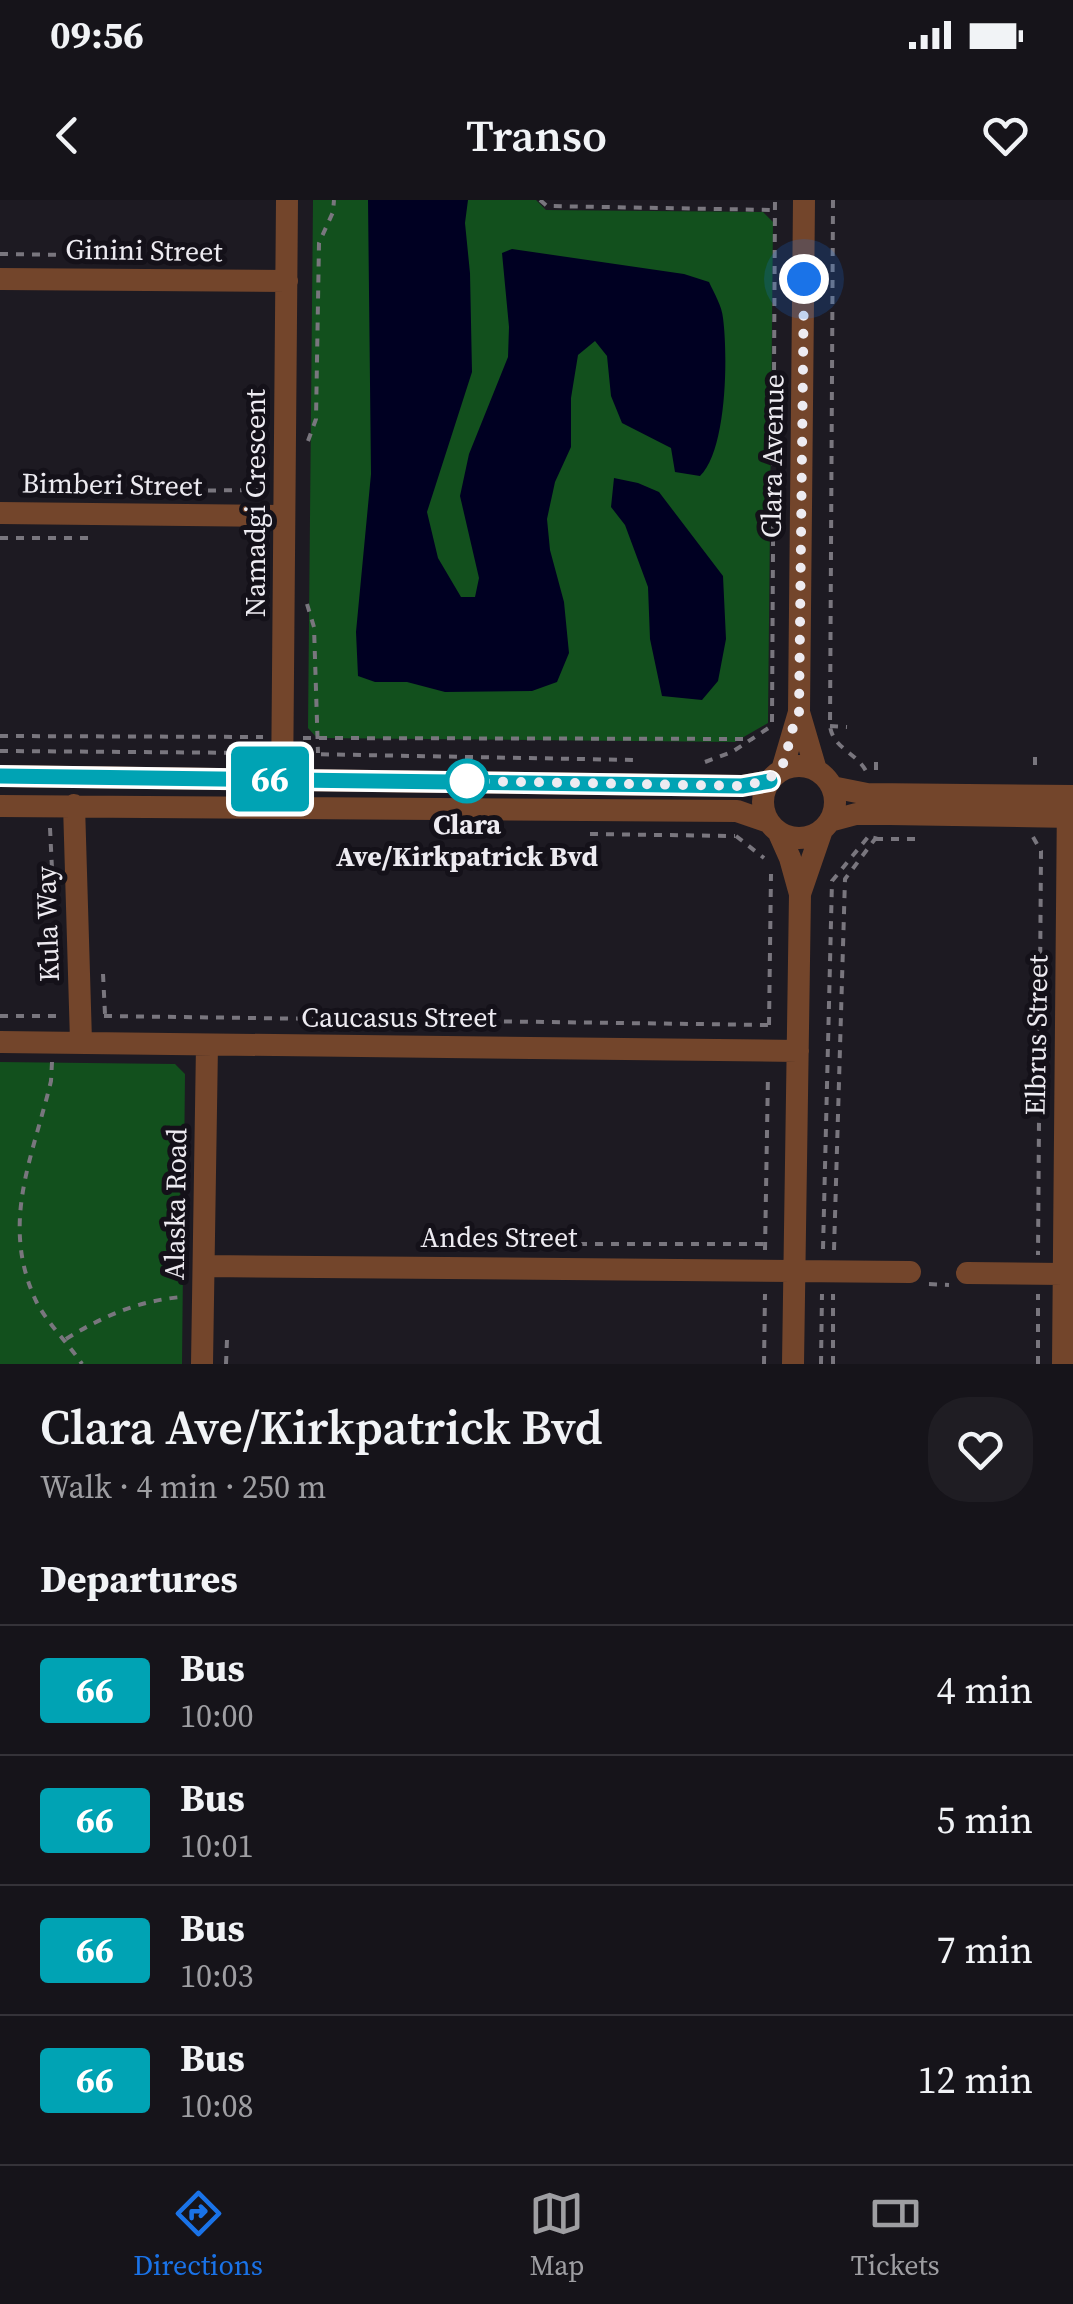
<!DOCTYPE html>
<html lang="en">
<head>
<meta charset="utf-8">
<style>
	body { margin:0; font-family:"Source Serif 4",serif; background:#1f1d23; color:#f1f3f6; height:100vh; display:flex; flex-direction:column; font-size:38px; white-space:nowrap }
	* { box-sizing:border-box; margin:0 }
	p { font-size:32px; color:#9e9ea2 }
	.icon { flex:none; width:55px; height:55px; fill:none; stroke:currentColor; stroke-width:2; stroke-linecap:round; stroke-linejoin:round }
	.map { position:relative; height:1164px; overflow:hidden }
	.panel { display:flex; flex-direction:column; background:#16141a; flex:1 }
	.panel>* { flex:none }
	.badge { padding:0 20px; border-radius:8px; font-size:35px; line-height:65px }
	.you { position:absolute; width:50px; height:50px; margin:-25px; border:8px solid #fff; border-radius:50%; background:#1a73e8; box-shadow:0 0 0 15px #1a73e833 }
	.map>.badge { position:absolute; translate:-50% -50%; box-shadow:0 0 0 5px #fff }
	h2 { padding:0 40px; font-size:38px; line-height:90px }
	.round { display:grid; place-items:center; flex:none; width:105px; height:105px; border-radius:40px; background:#1f1d23 }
	.head { display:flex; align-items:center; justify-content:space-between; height:170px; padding:0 40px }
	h1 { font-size:48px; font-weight:600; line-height:75px }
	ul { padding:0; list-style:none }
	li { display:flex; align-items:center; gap:30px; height:130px; padding:0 40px; border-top:2px solid #353339 }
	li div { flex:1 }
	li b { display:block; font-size:38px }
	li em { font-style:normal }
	li .badge { min-width:110px; font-weight:700; text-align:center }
	.status { display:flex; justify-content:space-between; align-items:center; height:70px; padding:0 50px; background:#16141a; direction:ltr }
	.status svg { height:28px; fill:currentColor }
	header { display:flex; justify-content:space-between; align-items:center; height:130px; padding:0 40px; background:#16141a; font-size:45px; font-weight:600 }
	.tabs { display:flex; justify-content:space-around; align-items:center; height:140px; border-top:2px solid #353339; background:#16141a; font-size:28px; color:#9e9ea2 }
	.tabs a { display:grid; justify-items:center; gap:5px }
	.tabs .current { color:#1a73e8 }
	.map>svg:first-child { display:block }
	.green { fill:#12501d }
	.water { fill:#002 }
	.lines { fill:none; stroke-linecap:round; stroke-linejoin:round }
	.path { stroke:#79767e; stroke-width:4; stroke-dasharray:8 8; stroke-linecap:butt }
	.minor { stroke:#73452b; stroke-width:22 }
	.line-casing { stroke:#fff; stroke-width:22 }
	.line { stroke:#00a3b4; stroke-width:15 }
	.walk { stroke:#edebf1; stroke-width:10; stroke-dasharray:0 18 }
	.stop-dot { fill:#fff; stroke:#00a3b4; stroke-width:5 }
	.labels { text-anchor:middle; stroke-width:10; stroke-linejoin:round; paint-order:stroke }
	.street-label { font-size:28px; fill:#edebf1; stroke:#141119 }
	.stop-label { font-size:28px; font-weight:bold; fill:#edebf1; stroke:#141119 }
</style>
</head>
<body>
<div class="status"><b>09:56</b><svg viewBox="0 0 49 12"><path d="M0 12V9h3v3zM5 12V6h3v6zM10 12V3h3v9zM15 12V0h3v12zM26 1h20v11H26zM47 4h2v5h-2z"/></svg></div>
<header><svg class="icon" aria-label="back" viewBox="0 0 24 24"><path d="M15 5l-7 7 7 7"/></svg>Transo<svg class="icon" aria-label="heart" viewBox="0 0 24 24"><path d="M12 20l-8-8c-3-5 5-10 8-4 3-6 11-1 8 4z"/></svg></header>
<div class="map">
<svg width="1073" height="1164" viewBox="0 0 1073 1164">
	<rect width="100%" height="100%" fill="#1d1a22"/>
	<path class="green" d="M 313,0 L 536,0 L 546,10 L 763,12 L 773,22 L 768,523 L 735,542 L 317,538 L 308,528 Z
		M 0,862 L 175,864 L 185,874 L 182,1164 L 0,1164 Z"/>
	<path class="water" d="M 368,0 L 468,0 L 465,23 L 470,73 L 472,172 L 427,312 L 438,358 L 461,397 L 475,397 L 479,378 L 460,296 L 469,254 L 508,157 L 509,127 L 502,53 L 512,49 L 684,74 L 709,82 C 714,93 722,106 723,118 C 728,156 727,250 700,276 L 675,272 L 671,248 L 622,223 L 611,196 L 607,156 L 595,141 L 578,155 L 571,198 L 571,247 L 555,282 L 547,319 L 550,350 L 564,402 L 569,453 L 557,482 L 532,491 L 445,492 L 407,482 L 375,482 L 358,476 L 356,432 L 371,274 Z
		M 614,278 L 638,283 L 659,292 L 723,376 L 726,439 L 718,481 L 702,500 L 662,496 L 650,439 L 648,387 L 625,325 L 611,307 Z"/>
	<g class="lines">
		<path class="path" d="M 540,0 L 547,6 L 775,10
			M 833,0 L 830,526 C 833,549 858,553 867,573
			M 0,54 L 68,55
			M 308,241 L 316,219 L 319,43 L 333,12 L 334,0
			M 160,291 L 260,290
			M 0,338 L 95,338
			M 307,404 L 314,427 L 318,553
			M 772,522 L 775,0
			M 830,526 L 847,527
			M 0,536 L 263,537
			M 303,538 L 753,539
			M 0,551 L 260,553
			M 305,554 L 635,560
			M 1035,557 L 1035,572
			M 705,562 L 732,552 L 770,527
			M 876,570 L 876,555
			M 50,628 L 52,669
			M 590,634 L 735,636
			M 736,636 L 764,658
			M 1033,637 L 1041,651 L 1038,1055
			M 875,639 L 921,639
			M 103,774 L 105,814
			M 0,816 L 60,816
			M 104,816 L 769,825
			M 769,825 L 771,674
			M 52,862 L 51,881 C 32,960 0,1023 36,1101 C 47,1123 68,1143 82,1164
			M 435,1044 L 765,1044
			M 823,1049 L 832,681 L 868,637
			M 765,1050 L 768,874
			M 834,1050 L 845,679 L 875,639 L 876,635
			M 929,1084 L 949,1085
			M 66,1139 C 103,1116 138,1101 181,1097
			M 226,1164 L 227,1140
			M 764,1164 L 765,1094
			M 821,1164 L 822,1094
			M 833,1164 L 833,1094
			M 1038,1164 L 1038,1094"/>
		<path class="minor" d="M 804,0 L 799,512 L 816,570
			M 0,79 L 287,81
			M 0,313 L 284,316
			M763 602a36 36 0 1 1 72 0a36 36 0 1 1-72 0Z
			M 782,570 L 799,512
			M 0,576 L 742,586 L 770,581
			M 832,587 L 867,594 L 1073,596
			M 282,593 L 287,0
			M 74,605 L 81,841
			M 0,606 L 737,611 L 769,622
			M 830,621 L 856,614 L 889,614 L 1073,617
			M 778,631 L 790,658 L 800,694 L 793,1164
			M 800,694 L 822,630
			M 0,842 L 798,851
			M 205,1066 L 910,1072
			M 967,1073 L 1063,1074
			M 202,1164 L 207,845
			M 1063,1164 L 1068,596"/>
	</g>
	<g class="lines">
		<g class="line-casing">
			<path id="line" d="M 0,576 L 742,586 L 770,581"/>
		</g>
		<use href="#line" class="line"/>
		<path class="walk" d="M 467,581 L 742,586 C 798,576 779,555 799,512 L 804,79"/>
	</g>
	<circle class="stop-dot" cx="467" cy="581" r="20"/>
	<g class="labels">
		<g class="street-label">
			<text transform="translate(144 50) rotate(1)" y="10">Ginini Street</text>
			<text transform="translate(772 256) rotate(-89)" y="10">Clara Avenue</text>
			<text transform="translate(112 284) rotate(1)" y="10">Bimberi Street</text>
			<text transform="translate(255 303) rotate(-90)" y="10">Namadgi Crescent</text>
			<text transform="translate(47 724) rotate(-92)" y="10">Kula Way</text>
			<text x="399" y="827">Caucasus Street</text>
			<text transform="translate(1036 835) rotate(-89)" y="10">Elbrus Street</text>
			<text transform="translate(175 1004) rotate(-89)" y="10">Alaska Road</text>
			<text x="499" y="1047">Andes Street</text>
		</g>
		<g class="stop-label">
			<text x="467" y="634">Clara<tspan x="467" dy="32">Ave/Kirkpatrick Bvd</tspan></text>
		</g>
	</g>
</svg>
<div class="you" style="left:804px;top:79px"></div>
<b class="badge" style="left:270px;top:579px;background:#00a3b4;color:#fff">66</b>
</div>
<section class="panel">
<div class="head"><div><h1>Clara Ave/Kirkpatrick Bvd</h1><p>Walk · 4 min · 250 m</p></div><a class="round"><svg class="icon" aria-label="heart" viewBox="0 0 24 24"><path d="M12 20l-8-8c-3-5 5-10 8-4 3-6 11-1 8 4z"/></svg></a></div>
<h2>Departures</h2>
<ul>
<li><span class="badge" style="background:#00a3b4;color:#fff">66</span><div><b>Bus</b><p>10:00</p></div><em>4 min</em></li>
<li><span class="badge" style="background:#00a3b4;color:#fff">66</span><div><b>Bus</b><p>10:01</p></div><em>5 min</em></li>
<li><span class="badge" style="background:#00a3b4;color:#fff">66</span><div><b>Bus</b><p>10:03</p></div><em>7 min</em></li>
<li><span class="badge" style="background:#00a3b4;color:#fff">66</span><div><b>Bus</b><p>10:08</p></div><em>12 min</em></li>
</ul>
</section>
<nav class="tabs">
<a class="current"><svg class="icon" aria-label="directions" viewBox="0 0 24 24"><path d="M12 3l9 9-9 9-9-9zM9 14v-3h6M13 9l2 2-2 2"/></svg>Directions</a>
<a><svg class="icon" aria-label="map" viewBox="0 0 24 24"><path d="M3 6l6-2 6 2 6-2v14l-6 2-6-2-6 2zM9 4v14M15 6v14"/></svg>Map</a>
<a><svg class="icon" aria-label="tickets" viewBox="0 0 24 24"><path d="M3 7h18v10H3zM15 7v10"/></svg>Tickets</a>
</nav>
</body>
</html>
